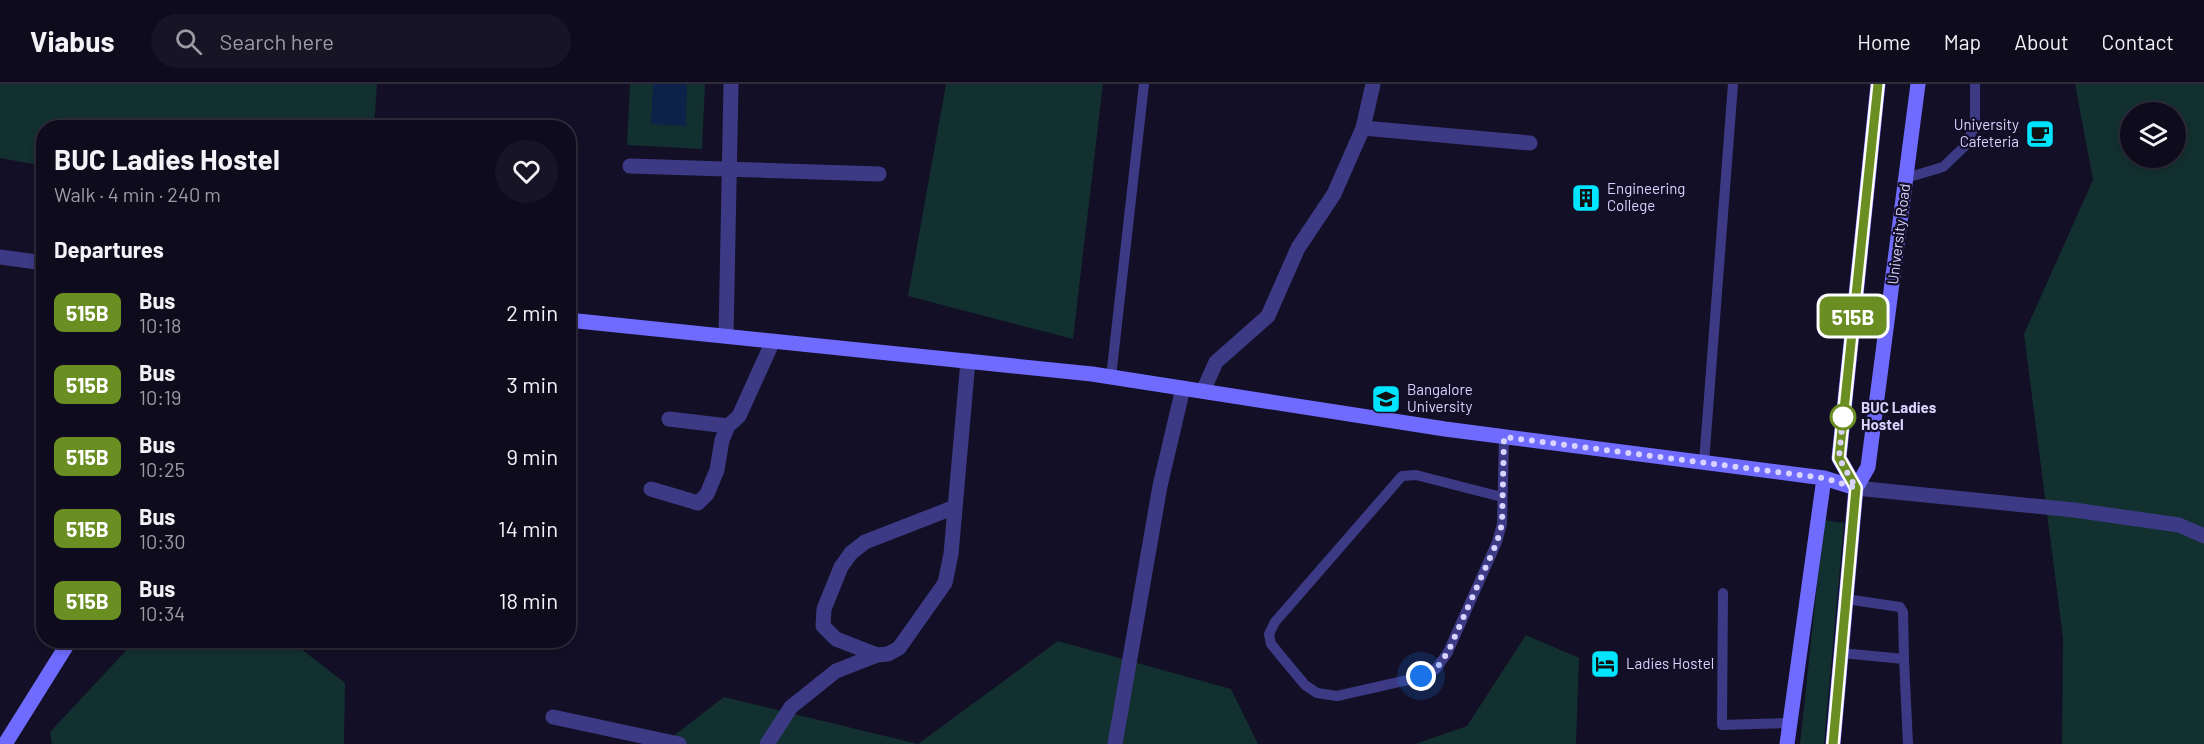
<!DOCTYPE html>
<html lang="en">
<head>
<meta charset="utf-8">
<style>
	body { margin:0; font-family:Barlow,sans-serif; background:#171425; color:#f1f3f6; height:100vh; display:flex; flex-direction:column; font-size:22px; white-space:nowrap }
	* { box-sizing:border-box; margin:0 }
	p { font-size:20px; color:#9b9ba3 }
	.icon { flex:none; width:33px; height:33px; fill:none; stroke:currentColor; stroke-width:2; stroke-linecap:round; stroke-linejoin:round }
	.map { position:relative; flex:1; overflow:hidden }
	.side { position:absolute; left:36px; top:36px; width:540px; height:528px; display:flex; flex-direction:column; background:#0e0b1c; border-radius:24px; box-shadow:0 3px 9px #0003,0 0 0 2px #2e2b3b }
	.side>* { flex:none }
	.badge { padding:0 12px; border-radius:9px; font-size:21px; line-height:39px }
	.fabs { position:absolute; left:2120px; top:18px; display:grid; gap:12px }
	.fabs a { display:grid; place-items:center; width:66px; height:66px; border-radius:50%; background:#0e0b1c; box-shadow:0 3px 9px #0003,0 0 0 2px #2e2b3b; font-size:30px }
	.you { position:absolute; width:30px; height:30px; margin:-15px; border:4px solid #fff; border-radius:50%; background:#1a73e8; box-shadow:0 0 0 9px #1a73e833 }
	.map>.badge { position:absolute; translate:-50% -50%; box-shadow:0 0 0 3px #fff }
	h2 { padding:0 18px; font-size:22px; line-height:54px }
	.round { display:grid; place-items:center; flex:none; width:63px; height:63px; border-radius:32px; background:#171425 }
	.head { display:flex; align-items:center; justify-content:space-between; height:102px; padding:0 18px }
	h1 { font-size:28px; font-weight:700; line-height:45px }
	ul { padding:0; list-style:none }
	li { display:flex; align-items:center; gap:18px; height:72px; padding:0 18px }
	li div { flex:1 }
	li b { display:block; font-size:22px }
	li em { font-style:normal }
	li .badge { min-width:66px; font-weight:700; text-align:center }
	header { display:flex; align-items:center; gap:36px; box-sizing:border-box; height:84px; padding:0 30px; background:#0e0b1c; border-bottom:2px solid #2e2b3b }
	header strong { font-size:28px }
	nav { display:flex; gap:33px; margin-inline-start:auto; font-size:21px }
	.search { width:420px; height:54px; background:#171425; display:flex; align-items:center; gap:15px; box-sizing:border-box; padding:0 21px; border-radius:33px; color:#9b9ba3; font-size:22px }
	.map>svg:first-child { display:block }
	.green { fill:#12302f; fill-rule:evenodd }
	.water { fill:#0c2248 }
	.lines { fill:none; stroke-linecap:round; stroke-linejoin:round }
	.lane { stroke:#3d3a85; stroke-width:10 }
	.street { stroke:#3d3a85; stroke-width:15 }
	.secondary { stroke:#6f6bff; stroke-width:15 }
	.line-casing { stroke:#fff; stroke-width:14 }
	.line { stroke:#6b8e23; stroke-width:9 }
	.walk { stroke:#d9d4ff; stroke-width:6; stroke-dasharray:0 10.8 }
	.stop-dot { fill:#fff; stroke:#6b8e23; stroke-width:3 }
	.labels { text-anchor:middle; stroke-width:4.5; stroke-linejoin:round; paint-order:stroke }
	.poi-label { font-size:15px; fill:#d9d4ff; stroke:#130f26; text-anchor:start }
	.street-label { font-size:15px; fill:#d9d4ff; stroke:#130f26 }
	.stop-label { font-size:15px; font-weight:bold; fill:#d9d4ff; stroke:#130f26; text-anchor:start }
</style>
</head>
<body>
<header>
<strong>Viabus</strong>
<div class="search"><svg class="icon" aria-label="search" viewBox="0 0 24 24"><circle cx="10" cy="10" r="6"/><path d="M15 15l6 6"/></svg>Search here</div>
<nav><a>Home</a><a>Map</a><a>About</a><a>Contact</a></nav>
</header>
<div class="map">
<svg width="2204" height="660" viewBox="0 0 2204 660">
	<rect width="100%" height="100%" fill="#130f26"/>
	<path class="green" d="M 0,0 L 377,0 L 374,43 L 44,44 L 43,82 L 0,74 Z
		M 630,0 L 705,0 L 702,65 L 627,61 Z
		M 946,0 L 1103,0 L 1073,255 L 908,212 Z
		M 2075,0 L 2204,0 L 2204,660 L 2062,660 L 2063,554 L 2024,250 L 2093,96 ZM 2130,28 L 2175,28 L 2175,74 L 2130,74 Z
		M 1824,436 L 1844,439 L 1824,660 L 1800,660 Z
		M 1526,551 L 1579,574 L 1576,660 L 1415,660 L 1467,642 Z
		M 136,556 L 291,557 L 345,599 L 344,660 L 52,660 L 50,648 Z
		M 1058,557 L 1231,605 L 1258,660 L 663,660 L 724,613 L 918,660 Z"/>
	<path class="water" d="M 653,0 L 687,0 L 686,42 L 651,40 Z"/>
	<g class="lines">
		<path class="lane" d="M 1906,94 L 1943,83 L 1964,63 L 1975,42 L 1975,0
			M 1111,293 L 1144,0
			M 1704,378 L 1733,0
			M 1502,413 L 1416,391 L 1402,392 L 1275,538 L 1269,550 L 1271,560 L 1305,601 L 1317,609 L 1337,612 L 1421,593 L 1436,585 L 1448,568 L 1497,458 L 1502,440 L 1504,353
			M 1723,509 L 1722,641 L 1789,639
			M 1841,569 L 1904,575 L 1903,528 L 1900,523 L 1846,515
			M 1904,575 L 1908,660"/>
		<path class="street" d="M 1363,44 L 1530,59
			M 630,82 L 879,90
			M 0,173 L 44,179
			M 726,252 L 731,0
			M 1203,307 L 1216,278 L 1268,232 L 1298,164 L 1334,110 L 1363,44 L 1373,0
			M 669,335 L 728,342
			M 1856,404 L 2074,426 L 2179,441 L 2204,452
			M 651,405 L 698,419 L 707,410 L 717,386 L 722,356 L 728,342 L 739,332 L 773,257
			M 955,423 L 865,458 L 851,469 L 841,483 L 824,525 L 823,542 L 836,555 L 877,571 L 888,570 L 899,564 L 945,499 L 951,470 L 968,277
			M 553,633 L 679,660
			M 767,660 L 791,623 L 836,587 L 877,571
			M 1115,660 L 1160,402 L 1183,304"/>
		<path class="secondary" d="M 568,236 L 1092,290 L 1445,345 L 1824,394 L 1856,404
			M 1856,404 L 1839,374 L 1878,0
			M 5,660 L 70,556
			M 1787,660 L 1824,394
			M 1833,660 L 1856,404 L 1868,383 L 1918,0"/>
	</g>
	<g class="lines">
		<g class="line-casing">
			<path id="line" d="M 1833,660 L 1856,404 L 1839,374 L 1878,0"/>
		</g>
		<use href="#line" class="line"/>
		<path class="walk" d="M 1421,592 L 1436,585 L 1448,568 L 1497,458 L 1502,440 L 1504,353 L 1824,394 L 1856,404 L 1839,374 L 1843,333"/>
	</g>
	<defs>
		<g id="cafe-square" transform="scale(1.5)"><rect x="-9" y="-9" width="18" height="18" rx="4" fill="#00e5ff" stroke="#130f26"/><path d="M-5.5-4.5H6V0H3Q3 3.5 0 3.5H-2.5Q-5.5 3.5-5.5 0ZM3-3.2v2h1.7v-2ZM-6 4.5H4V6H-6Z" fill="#111"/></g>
		<g id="building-square" transform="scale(1.5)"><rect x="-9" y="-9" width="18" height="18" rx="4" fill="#00e5ff" stroke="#130f26"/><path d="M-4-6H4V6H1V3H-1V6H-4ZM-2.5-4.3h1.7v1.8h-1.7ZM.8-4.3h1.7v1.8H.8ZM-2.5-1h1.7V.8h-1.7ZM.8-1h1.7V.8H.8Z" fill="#111"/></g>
		<g id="university-square" transform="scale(1.5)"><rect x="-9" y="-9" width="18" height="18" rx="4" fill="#00e5ff" stroke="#130f26"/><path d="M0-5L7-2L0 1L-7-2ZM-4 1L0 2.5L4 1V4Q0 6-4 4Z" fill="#111"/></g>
		<g id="hotel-square" transform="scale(1.5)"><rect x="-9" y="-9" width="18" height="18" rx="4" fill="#00e5ff" stroke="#130f26"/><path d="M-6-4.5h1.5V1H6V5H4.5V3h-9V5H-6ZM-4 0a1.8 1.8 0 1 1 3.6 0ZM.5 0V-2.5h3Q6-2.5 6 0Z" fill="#111"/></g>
	</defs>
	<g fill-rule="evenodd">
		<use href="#cafe-square" x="2040" y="50"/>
		<use href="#building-square" x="1586" y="114"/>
		<use href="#university-square" x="1386" y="315"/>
		<use href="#hotel-square" x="1605" y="580"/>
	</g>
	<circle class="stop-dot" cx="1843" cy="333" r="12"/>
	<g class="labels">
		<g class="poi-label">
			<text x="2019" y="46" text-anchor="end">University<tspan x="2019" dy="17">Cafeteria</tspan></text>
			<text x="1607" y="110">Engineering<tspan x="1607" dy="17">College</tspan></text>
			<text x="1407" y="311">Bangalore<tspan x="1407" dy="17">University</tspan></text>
			<text x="1626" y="585">Ladies Hostel</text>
		</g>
		<g class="street-label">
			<text transform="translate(1899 150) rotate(-83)" y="5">University Road</text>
		</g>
		<g class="stop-label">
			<text x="1861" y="329">BUC Ladies<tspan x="1861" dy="17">Hostel</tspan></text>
		</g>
	</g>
</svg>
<div class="fabs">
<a><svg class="icon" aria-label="layers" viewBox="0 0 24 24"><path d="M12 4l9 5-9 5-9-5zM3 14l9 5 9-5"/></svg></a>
</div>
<div class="you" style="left:1421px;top:592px"></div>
<b class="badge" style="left:1853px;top:232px;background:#6b8e23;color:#fff">515B</b>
<section class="side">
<div class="head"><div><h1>BUC Ladies Hostel</h1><p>Walk · 4 min · 240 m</p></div><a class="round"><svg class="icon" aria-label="heart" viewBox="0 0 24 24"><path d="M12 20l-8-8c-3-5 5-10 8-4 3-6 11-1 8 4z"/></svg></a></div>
<h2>Departures</h2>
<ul>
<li><span class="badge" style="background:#6b8e23;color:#fff">515B</span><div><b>Bus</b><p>10:18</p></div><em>2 min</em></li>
<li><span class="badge" style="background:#6b8e23;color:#fff">515B</span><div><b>Bus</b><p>10:19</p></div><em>3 min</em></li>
<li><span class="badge" style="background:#6b8e23;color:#fff">515B</span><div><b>Bus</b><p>10:25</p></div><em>9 min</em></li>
<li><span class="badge" style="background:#6b8e23;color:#fff">515B</span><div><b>Bus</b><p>10:30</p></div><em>14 min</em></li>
<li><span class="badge" style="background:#6b8e23;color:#fff">515B</span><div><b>Bus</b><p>10:34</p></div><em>18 min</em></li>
</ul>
</section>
</div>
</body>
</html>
